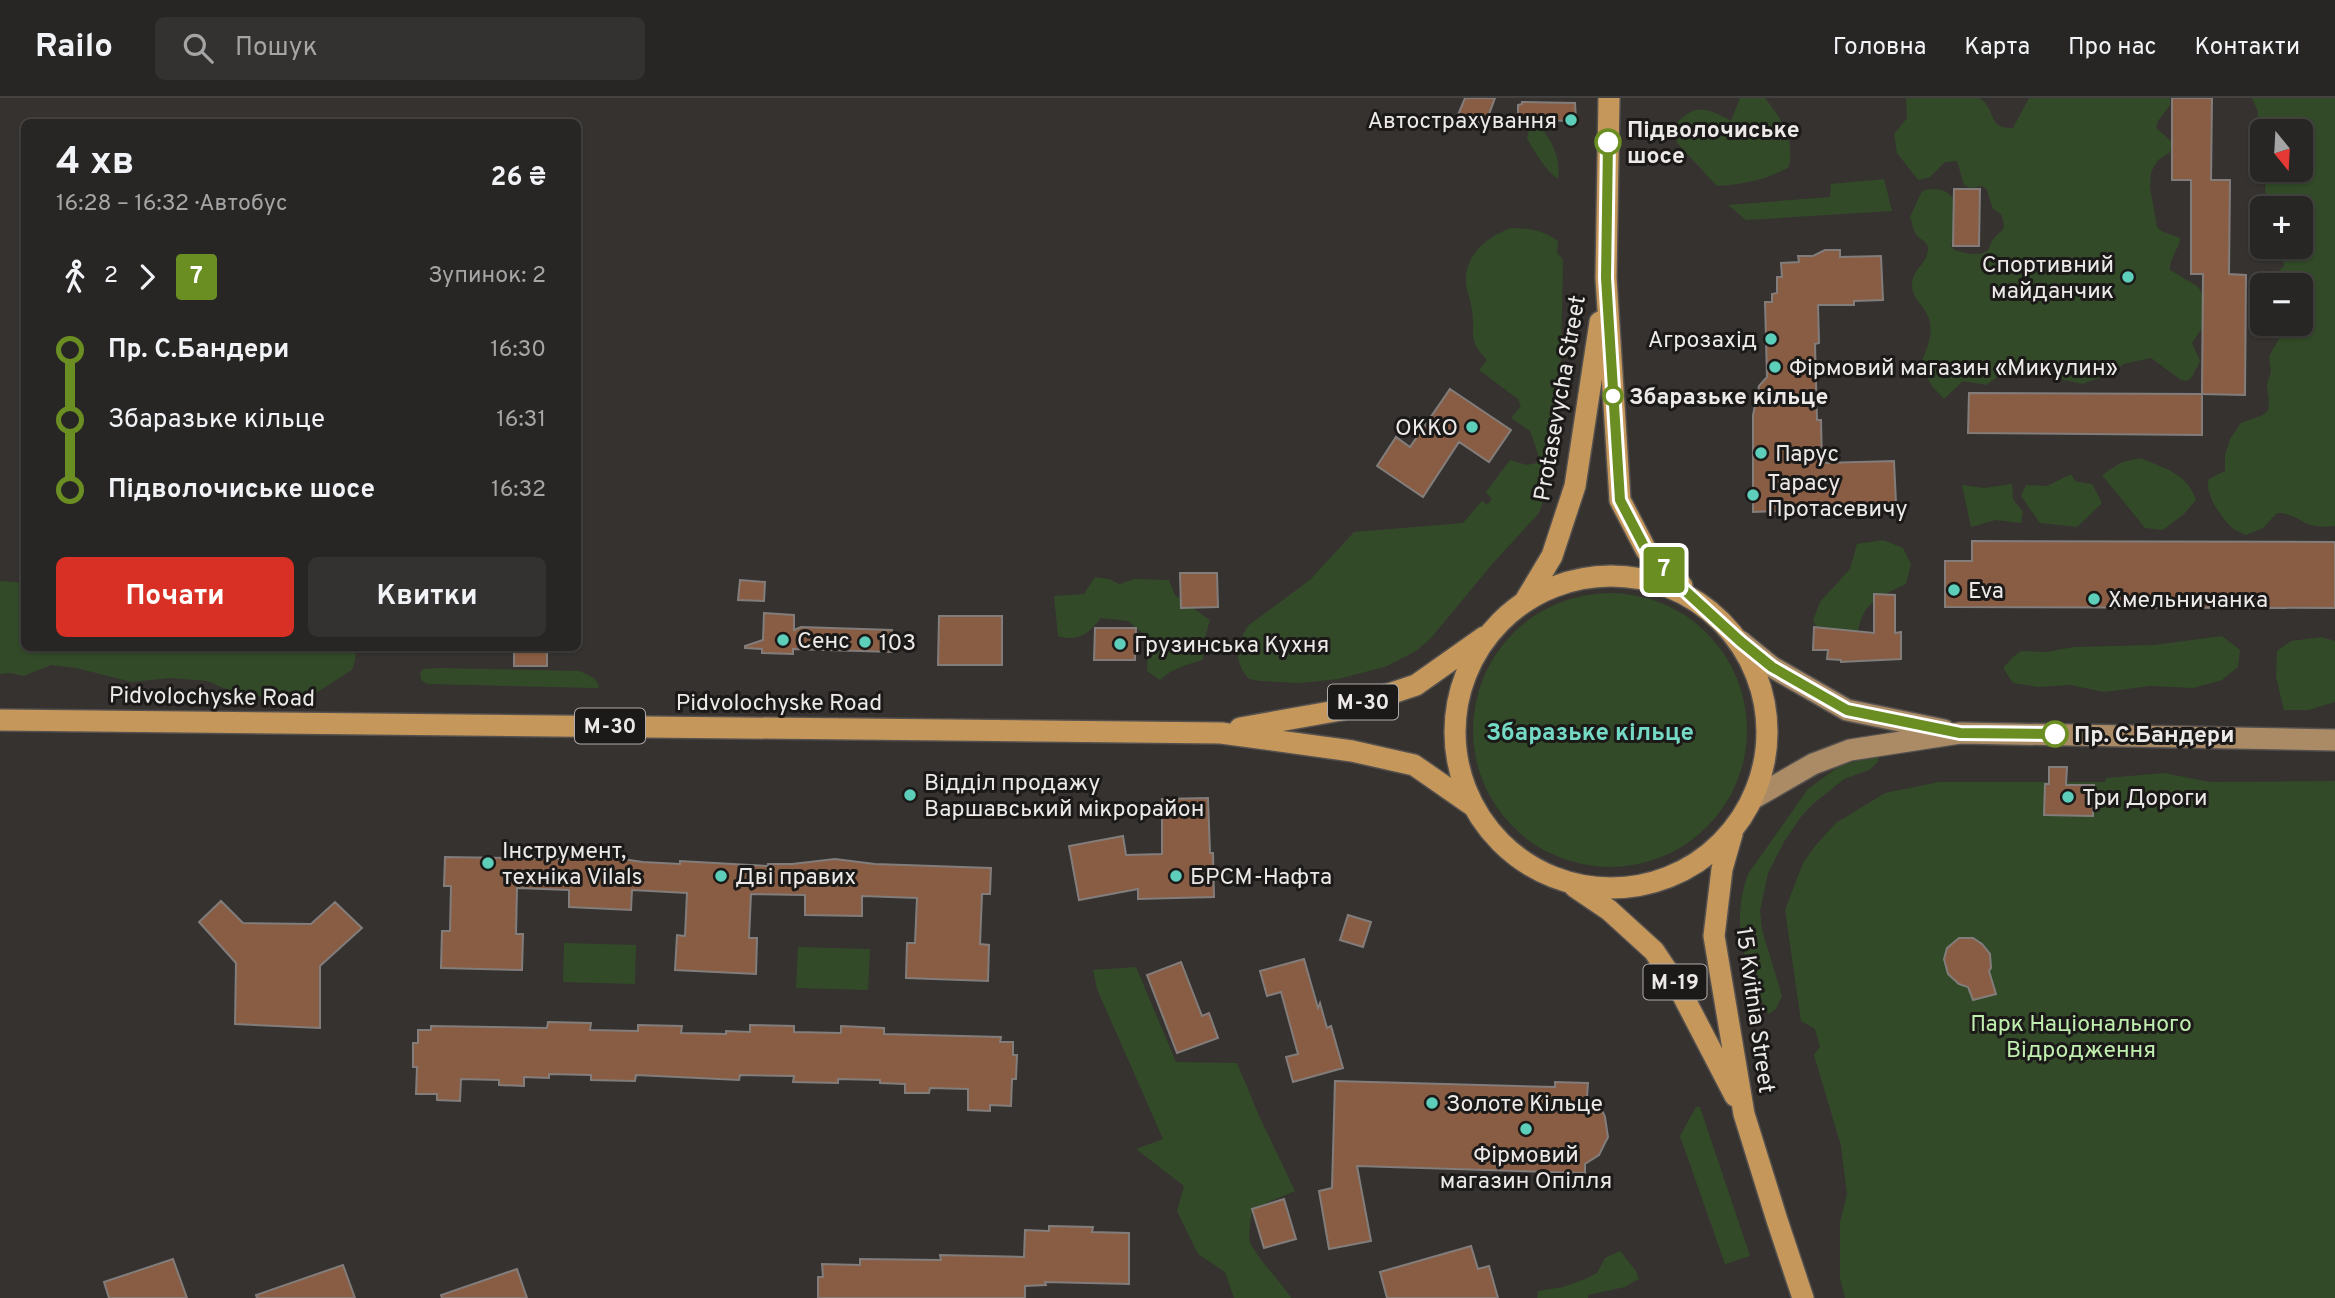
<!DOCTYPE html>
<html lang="uk">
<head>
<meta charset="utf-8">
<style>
	body { margin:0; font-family:Overpass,sans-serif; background:#343231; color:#f1f3f6; height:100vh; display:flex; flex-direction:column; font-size:26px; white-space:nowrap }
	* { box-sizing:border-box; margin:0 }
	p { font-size:23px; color:#a5a5a6 }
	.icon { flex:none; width:38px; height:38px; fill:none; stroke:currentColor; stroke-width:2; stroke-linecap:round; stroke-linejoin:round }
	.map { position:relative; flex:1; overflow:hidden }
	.panel { position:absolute; left:21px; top:21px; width:560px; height:532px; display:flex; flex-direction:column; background:#282624; border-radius:10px; box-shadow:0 2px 5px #0004,0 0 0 2px #444341 }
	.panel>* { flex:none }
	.badge { padding:0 14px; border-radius:5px; font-size:24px; line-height:46px }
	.needle { width:46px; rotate:162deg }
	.tools { position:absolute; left:2250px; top:21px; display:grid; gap:14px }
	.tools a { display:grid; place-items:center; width:63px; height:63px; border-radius:10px; background:#282624; box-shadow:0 2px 5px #0004,0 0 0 2px #444341; font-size:35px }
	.map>.badge { position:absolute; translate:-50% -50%; box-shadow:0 0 0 4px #fff }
	.legs { display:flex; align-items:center; gap:10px; height:77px; padding:0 35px; font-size:23px }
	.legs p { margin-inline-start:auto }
	.headline { display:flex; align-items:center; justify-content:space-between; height:119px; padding:0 35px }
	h1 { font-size:38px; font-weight:700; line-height:52px }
	.action { display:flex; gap:14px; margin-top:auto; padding:14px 35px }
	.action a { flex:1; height:80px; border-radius:10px; background:#d93025; color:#fff; font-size:28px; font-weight:700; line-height:80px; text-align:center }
	.action a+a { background:#343231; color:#f1f3f6 }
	ul { padding:0 35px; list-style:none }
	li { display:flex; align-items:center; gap:24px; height:70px; font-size:26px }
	li i { display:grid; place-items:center; width:10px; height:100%; margin:0 9px; background:currentColor }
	li i::after { content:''; width:18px; height:18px; margin:-9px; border:5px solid; border-radius:50%; background:#282624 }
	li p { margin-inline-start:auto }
	li:first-child i { background:linear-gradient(#0000 50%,currentColor 0) }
	li:last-child i { background:linear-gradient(currentColor 50%,#0000 0) }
	header { display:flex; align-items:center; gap:42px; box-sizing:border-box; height:98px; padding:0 35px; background:#282624; border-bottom:2px solid #444341 }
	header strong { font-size:33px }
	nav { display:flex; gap:38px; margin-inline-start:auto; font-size:24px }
	.search { width:490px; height:63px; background:#343231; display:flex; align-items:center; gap:18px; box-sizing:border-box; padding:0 24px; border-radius:10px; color:#a5a5a6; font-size:26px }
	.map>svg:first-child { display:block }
	.green { fill:#324a28 }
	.building { fill:#895d44; stroke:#827d7b; stroke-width:2 }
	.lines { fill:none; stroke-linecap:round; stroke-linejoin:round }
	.primary-casing { stroke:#54504e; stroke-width:24 }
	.highway-casing { stroke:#54504e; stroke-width:24 }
	.primary { stroke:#aa8b66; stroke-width:21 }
	.highway { stroke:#c6975a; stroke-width:21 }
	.line-1-casing { stroke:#fff; stroke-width:16 }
	.line-1 { stroke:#6b8e23; stroke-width:10 }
	.poi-dot { fill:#5dceb9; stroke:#1c1a19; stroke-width:2.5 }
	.stop-1-dot { fill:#fff; stroke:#6b8e23; stroke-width:3.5 }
	.labels { text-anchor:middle; stroke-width:6; stroke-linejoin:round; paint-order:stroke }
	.shield { fill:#1c1a19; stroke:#aeabaa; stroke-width:2 }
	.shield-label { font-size:21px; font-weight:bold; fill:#ece9e8 }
	.poi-label { font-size:23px; fill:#ece9e8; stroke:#1c1a19; text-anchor:start }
	.stop-label { font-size:23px; font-weight:bold; fill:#ece9e8; stroke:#1c1a19; text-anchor:start }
	.street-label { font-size:23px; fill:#ece9e8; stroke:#1c1a19 }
	.park-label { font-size:23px; fill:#bfeeae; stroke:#1c1a19 }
	.neighbourhood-label { font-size:24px; font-weight:bold; fill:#74d9c5; stroke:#1c1a19 }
</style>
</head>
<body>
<header>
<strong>Railo</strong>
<div class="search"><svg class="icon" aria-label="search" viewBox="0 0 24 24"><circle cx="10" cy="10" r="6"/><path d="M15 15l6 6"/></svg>Пошук</div>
<nav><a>Головна</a><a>Карта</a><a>Про нас</a><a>Контакти</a></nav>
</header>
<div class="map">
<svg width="2335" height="1200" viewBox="0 0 2335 1200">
	<rect width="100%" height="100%" fill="#363230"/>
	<path class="green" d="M 1740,0 L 1765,0 C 1782,22 1795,40 1789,69 C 1766,82 1744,86 1717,88 L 1678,46 L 1670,32 C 1693,7 1701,6 1731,23 Z
		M 1906,0 L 1979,0 C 1997,10 1986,31 2013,30 L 2029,0 L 2170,0 L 2170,7 L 2158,23 L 2156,30 L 2172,44 L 2172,50 L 2169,55 L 2158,62 L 2151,74 L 2150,89 L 2157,129 L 2161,133 L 2180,140 C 2179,152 2169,160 2170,172 L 2197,188 L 2204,198 L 2204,227 L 2192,245 L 2200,263 L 2192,279 L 2187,283 L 2181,282 L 2151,260 L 2123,266 L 2114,275 L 2082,286 L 2064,282 L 2042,271 L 2018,267 L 2012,269 L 1986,287 L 1963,283 L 1944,301 L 1931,287 L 1921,264 C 1928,250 1935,232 1927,216 C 1922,205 1913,202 1912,187 C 1911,173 1927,166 1928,152 C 1929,143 1919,142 1915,135 C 1913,131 1912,124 1910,119 L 1922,93 C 1964,82 1958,122 1951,148 L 1954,152 C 1963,155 1979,159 1987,153 C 1990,150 1990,147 1992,143 C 2001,129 2008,136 2001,116 L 1993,111 L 1987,92 L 1983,88 L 1970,90 L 1964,87 L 1957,63 L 1945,64 L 1930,79 L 1918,82 L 1897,55 L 1894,36 L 1907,20 Z
		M 2252,0 L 2335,0 L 2335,428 C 2327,429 2319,429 2311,427 C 2300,423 2289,414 2277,415 L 2263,430 L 2246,437 C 2243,435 2239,434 2235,432 C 2224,424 2203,395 2209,381 L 2225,373 L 2225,358 L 2230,341 L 2241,325 L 2263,317 L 2268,313 L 2269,304 L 2267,287 L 2271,273 L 2269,258 L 2280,239 L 2280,226 L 2301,226 L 2301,187 L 2270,187 L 2274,177 L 2284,168 L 2283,162 L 2273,149 L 2301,149 L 2301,110 L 2271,110 C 2262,98 2267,86 2265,72 L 2301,72 L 2301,33 L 2263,33 L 2263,62 L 2257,45 L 2258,14 Z
		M 1537,25 C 1552,42 1561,59 1558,81 C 1544,71 1536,55 1527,41 L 1530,27 Z
		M 1884,81 L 1892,113 L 1746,122 L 1728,107 L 1830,99 L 1831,86 Z
		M 1510,130 C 1528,130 1543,132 1558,143 L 1557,155 L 1563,161 L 1559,355 L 1539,415 L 1494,464 L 1431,540 L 1416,553 L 1385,569 L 1338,581 L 1301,585 L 1260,583 L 1249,581 C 1233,563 1236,545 1249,527 L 1310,482 L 1354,434 L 1463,425 L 1482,403 L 1487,407 L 1492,401 L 1486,394 L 1510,362 L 1527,367 L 1536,365 L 1539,359 L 1530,333 L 1511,320 L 1521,308 L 1518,301 L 1479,272 L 1487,262 C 1466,239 1476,239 1472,212 C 1471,203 1467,195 1466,186 C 1464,157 1486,140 1510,130 Z
		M 2140,360 C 2164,370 2188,376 2196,402 L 2184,416 L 2163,432 L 2145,430 L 2102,377 L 2122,364 Z
		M 2071,376 L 2075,383 L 2092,386 L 2102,405 L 2077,429 L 2040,425 L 2021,398 L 2026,387 L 2047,388 Z
		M 2012,386 L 2013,401 L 2023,414 L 2021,425 L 1996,422 L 1971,429 L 1962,387 L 1984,390 Z
		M 1883,442 L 1903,450 L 1911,466 L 1906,486 C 1882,497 1862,504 1858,534 L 1820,537 L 1813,522 L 1820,504 L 1850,471 L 1857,446 Z
		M 1095,479 L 1109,481 L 1119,486 L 1135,481 L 1169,482 L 1175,497 L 1210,522 L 1205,540 L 1203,562 C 1186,567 1173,570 1160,582 L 1147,573 C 1149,560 1144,551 1145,537 L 1128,523 L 1101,520 C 1088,536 1079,544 1058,538 L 1054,498 L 1084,496 Z
		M 0,483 L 24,485 L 24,550 L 356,550 L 355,562 L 352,572 L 311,598 L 284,593 L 250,601 L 207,583 L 170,580 L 132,584 L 76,570 L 51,567 L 24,578 L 10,575 L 0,576 Z
		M1473 632a137 137 0 1 1 274 0a137 137 0 1 1-274 0Z
		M 2222,538 L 2240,552 L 2238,569 L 2222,582 L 2193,590 L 2150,588 L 2104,594 L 2070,587 L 2039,589 L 2013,585 L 2003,570 L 2013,559 L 2021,553 L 2046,554 L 2074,549 L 2154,547 Z
		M 2322,539 L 2335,543 L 2335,604 L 2308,612 L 2284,612 L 2276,579 L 2277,553 L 2291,543 Z
		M 439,570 L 580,573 L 594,580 L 599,587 L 598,590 L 594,590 L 427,586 L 421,582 L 420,575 L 423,571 Z
		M 1865,660 L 1878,660 L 1878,664 L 1869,672 L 1844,681 L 1813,706 L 1800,720 L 1784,744 L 1768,775 L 1760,813 L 1762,832 L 1782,898 L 1776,911 L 1769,916 L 1765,911 C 1745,863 1730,828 1748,776 L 1808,691 L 1838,669 Z
		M 2164,675 L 2210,684 L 2335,683 L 2335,1200 L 1845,1200 L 1840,1180 L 1840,1124 L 1847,1096 L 1841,1048 L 1814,957 L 1820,949 L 1815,931 L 1801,923 L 1785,812 L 1803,765 L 1815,748 L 1836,725 L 1885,695 L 1939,684 L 2105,684 L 2106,680 Z
		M 564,845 L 636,847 L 635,886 L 563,884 Z
		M 798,849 L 870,851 L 868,892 L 796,890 Z
		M 1136,869 L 1176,964 L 1237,965 L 1260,1020 L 1295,1093 L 1252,1111 C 1251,1120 1249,1131 1249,1140 C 1250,1153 1283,1186 1291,1200 L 1234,1200 L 1225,1174 L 1198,1156 L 1177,1113 L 1184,1088 L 1136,1051 L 1163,1041 L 1097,891 L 1093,872 Z
		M 1696,1009 L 1700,1009 L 1750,1158 L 1725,1166 L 1680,1038 Z
		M 1620,1153 L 1636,1173 L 1639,1181 L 1625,1189 L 1588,1197 L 1588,1200 L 1537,1200 L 1538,1193 L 1563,1189 L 1585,1181 L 1597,1175 L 1605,1160 Z"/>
	<path class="building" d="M 1465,0 L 1495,0 L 1485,27 L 1458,17 Z
		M 2172,0 L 2212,0 L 2211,82 L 2230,82 L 2229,176 L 2246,177 L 2245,297 L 2202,296 L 2203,176 L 2191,176 L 2191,82 L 2172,82 Z
		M 1522,4 L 1575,5 L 1576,23 L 1518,22 L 1518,7 L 1522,6 Z
		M 1954,91 L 1980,91 L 1979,148 L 1953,148 Z
		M 1825,152 L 1840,152 L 1840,159 L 1881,158 L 1883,202 L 1854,203 L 1854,207 L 1818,207 L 1819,245 L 1815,246 L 1817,322 L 1821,322 L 1822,365 L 1894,363 L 1896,405 L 1868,406 L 1868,410 L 1819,412 L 1808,408 L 1779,409 L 1779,413 L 1753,414 L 1753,317 L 1759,288 L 1767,279 L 1765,204 L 1772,204 L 1772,196 L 1777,195 L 1777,179 L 1782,179 L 1781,165 L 1799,164 L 1798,158 L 1813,158 Z
		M 1450,291 L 1511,332 L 1489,364 L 1459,344 L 1423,399 L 1377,368 L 1396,339 L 1410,349 Z
		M 1969,295 L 2202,296 L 2202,337 L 1968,335 Z
		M 1972,443 L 2335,444 L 2335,510 L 1945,509 L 1945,463 L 1972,463 Z
		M 1180,475 L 1217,475 L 1218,509 L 1181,510 Z
		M 740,482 L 765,484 L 764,503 L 738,502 Z
		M 1874,496 L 1895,497 L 1895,535 L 1901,534 L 1901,561 L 1841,564 L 1841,562 L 1827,561 L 1828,552 L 1813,552 L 1814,529 L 1874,535 Z
		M 764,515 L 794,517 L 794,532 L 801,529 L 892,532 L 892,554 L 793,551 L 793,556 L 762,555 L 762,551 L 745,550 L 745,548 L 763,542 Z
		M 939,518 L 1002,518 L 1002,567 L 938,567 Z
		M 1095,530 L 1136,530 L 1135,562 L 1094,562 Z
		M 514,550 L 547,550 L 547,568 L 514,568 Z
		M 2049,669 L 2067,669 L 2066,687 L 2094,687 L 2093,718 L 2044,717 L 2045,686 L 2049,686 Z
		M 1208,700 L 1210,755 L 1213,755 L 1214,799 L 1138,801 L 1138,791 L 1079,802 L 1069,748 L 1123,738 L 1126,757 L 1162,756 L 1162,701 Z
		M 602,758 L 643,764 L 680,766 L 680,763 L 768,768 L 768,766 L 792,766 L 835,761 L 875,766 L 991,770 L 990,796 L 982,796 L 980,846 L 989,847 L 988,883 L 906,880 L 907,845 L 915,845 L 917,800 L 862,798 L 862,818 L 805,817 L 805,797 L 751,796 L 749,840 L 757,840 L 756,876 L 675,872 L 677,837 L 685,838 L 687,795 L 632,792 L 631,812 L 569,809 L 569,792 L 517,790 L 516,836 L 523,836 L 522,872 L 441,870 L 442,833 L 450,833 L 451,788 L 444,788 L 445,759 L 564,761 Z
		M 221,803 L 243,825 L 311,826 L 335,804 L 362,830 L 320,868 L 320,930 L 235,926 L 236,865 L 199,824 Z
		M 1348,817 L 1371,824 L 1363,849 L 1340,842 Z
		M 1959,840 L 1973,840 L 1982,846 L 1990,856 L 1991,870 L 1989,873 L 1996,896 L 1973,902 L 1968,889 L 1959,886 L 1948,876 L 1944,861 L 1947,850 Z
		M 1304,861 L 1318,910 L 1320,905 L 1327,930 L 1331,928 L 1343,970 L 1293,984 L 1286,959 L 1298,956 L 1281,894 L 1267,898 L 1260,873 Z
		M 1181,864 L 1202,918 L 1209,915 L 1218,940 L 1177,955 L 1147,877 Z
		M 548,924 L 591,925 L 590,932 L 638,933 L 638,927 L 682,928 L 681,935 L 726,936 L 726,933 L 750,934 L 750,927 L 794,928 L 794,934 L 841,935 L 841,928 L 884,930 L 884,936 L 1001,939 L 1000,944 L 1013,944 L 1013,957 L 1017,957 L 1016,981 L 1012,981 L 1011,1008 L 990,1007 L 990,1013 L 968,1012 L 968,991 L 930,990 L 929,995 L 905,995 L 905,986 L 880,985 L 880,982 L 838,981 L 838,985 L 793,984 L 794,978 L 740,977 L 739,982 L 636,977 L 635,983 L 591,982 L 591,977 L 549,976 L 549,980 L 524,979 L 524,988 L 499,987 L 499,982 L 461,981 L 460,1003 L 437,1002 L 437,996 L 416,996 L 417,969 L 413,969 L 413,945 L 418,945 L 418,932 L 431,932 L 431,928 L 547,930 Z
		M 1335,983 L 1555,989 L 1555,984 L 1588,985 L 1587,999 L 1602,1012 L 1605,1019 L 1608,1039 L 1599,1057 L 1585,1066 L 1585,1075 L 1357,1068 L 1371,1143 L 1329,1151 L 1319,1093 L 1332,1090 Z
		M 1284,1101 L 1296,1141 L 1264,1150 L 1252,1111 Z
		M 1049,1128 L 1093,1129 L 1092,1134 L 1129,1135 L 1129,1186 L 1045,1184 L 1046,1187 L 1025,1188 L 1025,1200 L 818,1200 L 818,1179 L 823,1179 L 822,1166 L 860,1167 L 860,1161 L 941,1162 L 940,1157 L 1024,1159 L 1025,1132 L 1049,1133 Z
		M 1471,1148 L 1478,1171 L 1489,1168 L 1498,1200 L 1387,1200 L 1380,1174 Z
		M 173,1161 L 187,1200 L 109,1200 L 104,1184 Z
		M 343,1167 L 355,1200 L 257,1200 L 256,1197 Z
		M 517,1171 L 527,1200 L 442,1200 L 441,1197 Z"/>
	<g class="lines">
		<g class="primary-casing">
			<path id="primary" d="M 1740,543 L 1772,569 L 1847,612 L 1944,632
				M 1754,700 L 1813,666 L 1850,652 L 1960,635 L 2335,642"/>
		</g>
		<g class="highway-casing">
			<path id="highway" d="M 1609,0 L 1606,180 L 1620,402 L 1646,452 L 1682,488
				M1455 634a156 156 0 1 1 312 0a156 156 0 1 1-312 0Z
				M 1525,503 L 1552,458 L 1575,388 L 1600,224
				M 0,622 L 1221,635 L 1352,653 L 1414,667 L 1473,708
				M 1240,630 L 1341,612 L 1416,587 L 1484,539
				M 1732,736 L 1722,771 L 1714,838 L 1744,1016 L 1777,1122 L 1803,1200
				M 1575,789 L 1609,812 L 1654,853 L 1680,892 L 1735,998"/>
		</g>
		<use href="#primary" class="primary"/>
		<use href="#highway" class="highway"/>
	</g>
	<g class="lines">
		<g class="line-1-casing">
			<path id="line-1" d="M 1608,44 L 1606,180 L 1620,402 L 1646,452 L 1668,477 L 1740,543 L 1772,569 L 1847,612 L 1960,635 L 2055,636"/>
		</g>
		<use href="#line-1" class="line-1"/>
	</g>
	<g class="poi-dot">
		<circle cx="1571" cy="22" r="7"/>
		<circle cx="2128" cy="179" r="7"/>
		<circle cx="1771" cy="241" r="7"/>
		<circle cx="1775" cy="269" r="7"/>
		<circle cx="1472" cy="329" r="7"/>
		<circle cx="1761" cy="355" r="7"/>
		<circle cx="1753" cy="397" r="7"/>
		<circle cx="1954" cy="492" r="7"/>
		<circle cx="2094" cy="501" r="7"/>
		<circle cx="783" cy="542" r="7"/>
		<circle cx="865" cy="544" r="7"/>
		<circle cx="1120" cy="546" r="7"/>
		<circle cx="910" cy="697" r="7"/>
		<circle cx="2068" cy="699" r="7"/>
		<circle cx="488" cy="765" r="7"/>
		<circle cx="721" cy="778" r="7"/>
		<circle cx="1176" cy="778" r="7"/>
		<circle cx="1432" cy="1005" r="7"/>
		<circle cx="1526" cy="1031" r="7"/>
	</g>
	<g class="stop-1-dot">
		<circle cx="1608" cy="44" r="12"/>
		<circle cx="1613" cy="298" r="9"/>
		<circle cx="2055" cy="636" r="12"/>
	</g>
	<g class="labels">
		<g class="shield">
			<rect x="1328" y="586.5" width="70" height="35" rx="5"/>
			<rect x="575" y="610.5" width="70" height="35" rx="5"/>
			<rect x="1643.5" y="866.5" width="63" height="35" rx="5"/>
		</g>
		<g class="shield-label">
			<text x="1363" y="611">М-30</text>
			<text x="610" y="635">М-30</text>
			<text x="1675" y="891">М-19</text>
		</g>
		<g class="poi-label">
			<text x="1557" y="30" text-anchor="end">Автострахування</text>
			<text x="2114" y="174" text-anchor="end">Спортивний<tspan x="2114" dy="26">майданчик</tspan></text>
			<text x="1757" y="249" text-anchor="end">Агрозахід</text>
			<text x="1789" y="277">Фірмовий магазин «Микулин»</text>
			<text x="1458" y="337" text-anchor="end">OKKO</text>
			<text x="1775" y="363">Парус</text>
			<text x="1767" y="392">Тарасу<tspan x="1767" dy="26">Протасевичу</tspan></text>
			<text x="1968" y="500">Eva</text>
			<text x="2108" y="509">Хмельничанка</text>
			<text x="797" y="550">Сенс</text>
			<text x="879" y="552">103</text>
			<text x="1134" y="554">Грузинська Кухня</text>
			<text x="924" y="692">Відділ продажу<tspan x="924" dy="26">Варшавський мікрорайон</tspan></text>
			<text x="2082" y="707">Три Дороги</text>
			<text x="502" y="760">Інструмент,<tspan x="502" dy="26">техніка Vilals</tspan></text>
			<text x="735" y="786">Дві правих</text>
			<text x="1190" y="786">БРСМ-Нафта</text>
			<text x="1446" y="1013">Золоте Кільце</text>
			<text x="1526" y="1064" text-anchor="middle">Фірмовий<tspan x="1526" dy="26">магазин Опілля</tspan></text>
		</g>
		<g class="stop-label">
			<text x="1627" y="39">Підволочиське<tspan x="1627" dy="26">шосе</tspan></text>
			<text x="1629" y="306">Збаразьке кільце</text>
			<text x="2074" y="644">Пр. С.Бандери</text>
		</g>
		<g class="street-label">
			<text transform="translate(1559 300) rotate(-80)" y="8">Protasevycha Street</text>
			<text transform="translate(212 598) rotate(1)" y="8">Pidvolochyske Road</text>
			<text x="779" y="612">Pidvolochyske Road</text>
			<text transform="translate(1756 912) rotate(82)" y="8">15 Kvitnia Street</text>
		</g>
		<g class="park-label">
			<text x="2081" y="933">Парк Національного<tspan x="2081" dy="26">Відродження</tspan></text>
		</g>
		<g class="neighbourhood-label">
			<text x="1590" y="642">Збаразьке кільце</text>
		</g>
	</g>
</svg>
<div class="tools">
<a><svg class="needle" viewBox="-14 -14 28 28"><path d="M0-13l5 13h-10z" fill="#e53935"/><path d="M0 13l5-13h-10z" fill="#a5a5a6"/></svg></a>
<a>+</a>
<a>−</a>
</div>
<b class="badge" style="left:1664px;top:472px;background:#6b8e23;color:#fff">7</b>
<section class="panel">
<div class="headline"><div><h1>4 хв</h1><p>16:28 – 16:32 · Автобус</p></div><b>26 ₴</b></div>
<div class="legs"><svg class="icon" aria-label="walk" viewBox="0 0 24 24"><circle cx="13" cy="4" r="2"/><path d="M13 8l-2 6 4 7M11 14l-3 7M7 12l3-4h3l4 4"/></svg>2<svg class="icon" aria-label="forward" viewBox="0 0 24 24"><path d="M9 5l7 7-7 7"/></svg><b class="badge" style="background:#6b8e23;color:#fff">7</b><p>Зупинок: 2</p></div>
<ul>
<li><i style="color:#6b8e23"></i><b>Пр. С.Бандери</b><p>16:30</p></li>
<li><i style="color:#6b8e23"></i><span>Збаразьке кільце</span><p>16:31</p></li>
<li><i style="color:#6b8e23"></i><b>Підволочиське шосе</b><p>16:32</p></li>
</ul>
<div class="action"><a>Почати</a><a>Квитки</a></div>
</section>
</div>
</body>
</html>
